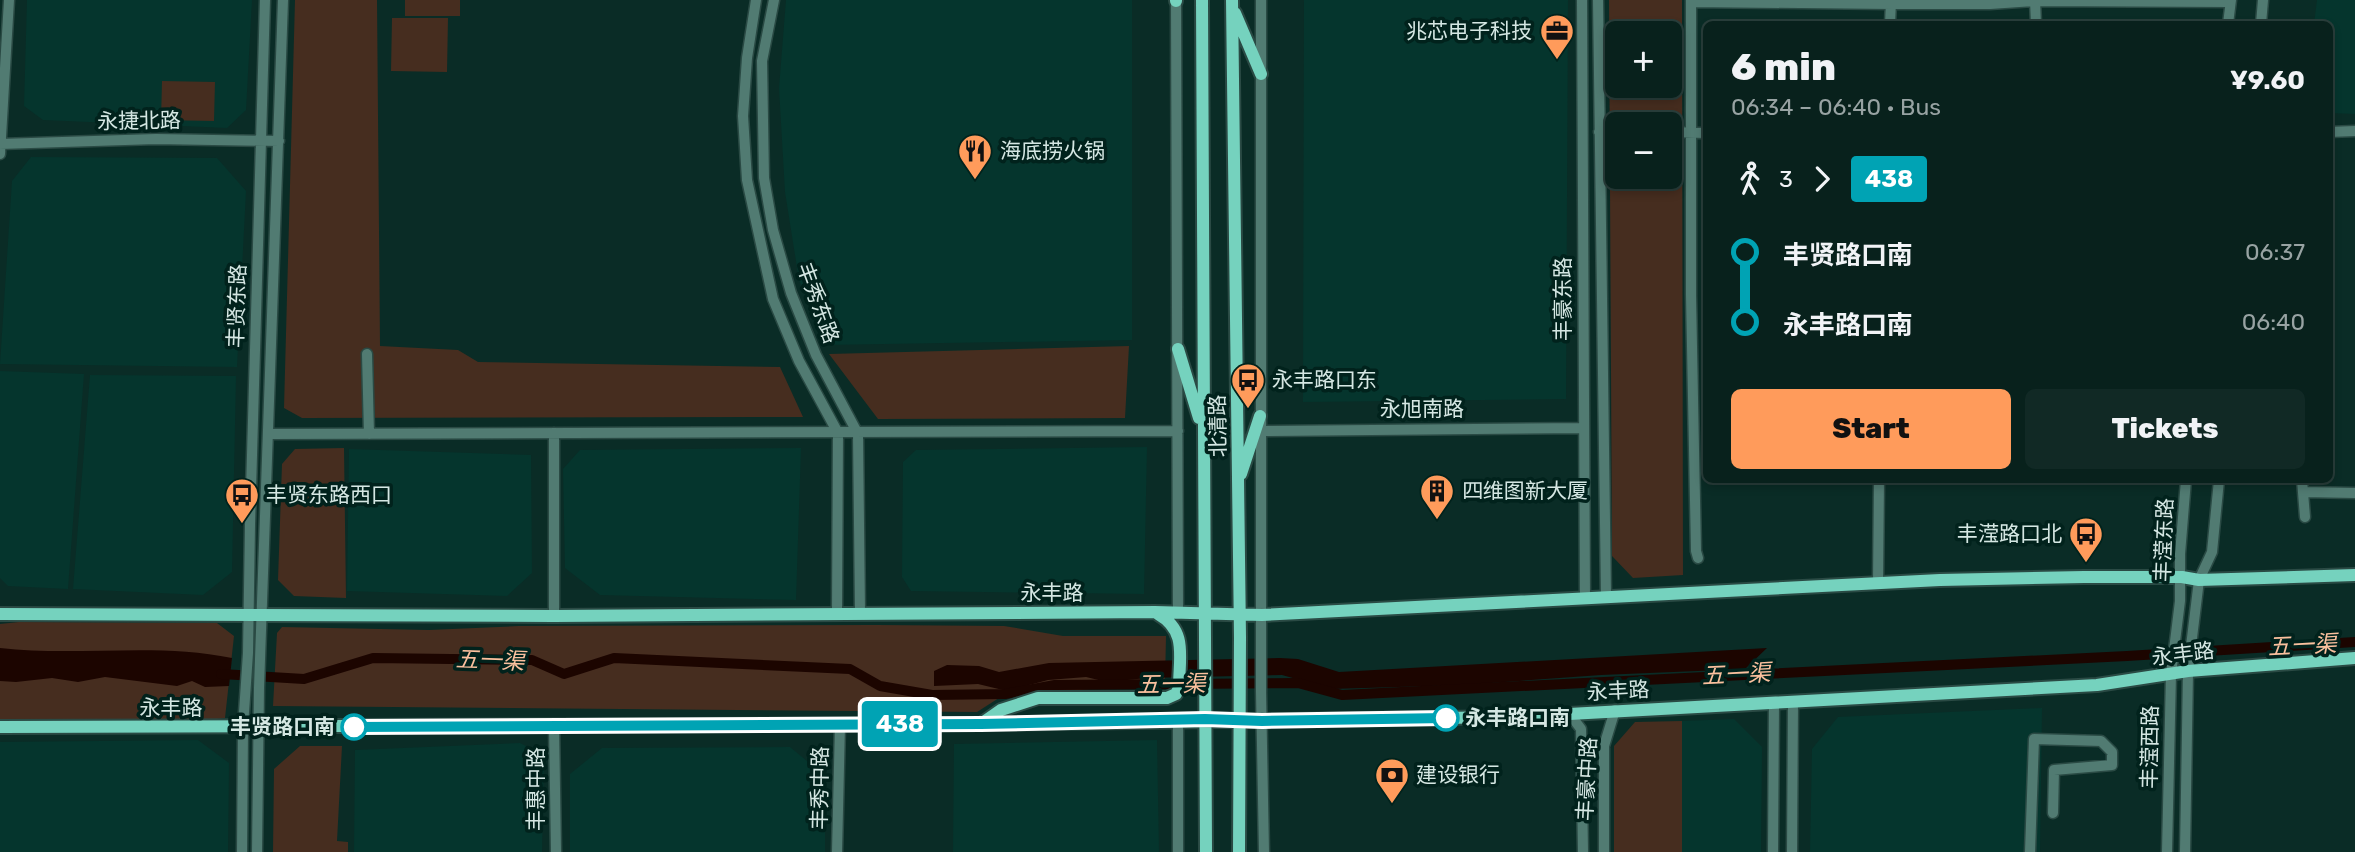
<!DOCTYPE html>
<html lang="en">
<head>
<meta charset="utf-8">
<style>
	body { margin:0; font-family:Rubik,"Noto Sans SC",sans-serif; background:#112925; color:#f1f3f6; height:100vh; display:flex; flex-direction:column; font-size:26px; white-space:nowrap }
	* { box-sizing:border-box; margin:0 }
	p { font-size:23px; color:#98a3a3 }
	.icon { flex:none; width:38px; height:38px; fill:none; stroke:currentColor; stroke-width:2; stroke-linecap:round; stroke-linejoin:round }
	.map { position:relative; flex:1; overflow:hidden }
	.drawer { position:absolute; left:1703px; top:21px; width:630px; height:462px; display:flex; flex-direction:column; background:#08211c; border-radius:10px; box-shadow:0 4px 10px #0003,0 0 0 2px #293e3b }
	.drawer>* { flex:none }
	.badge { padding:0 14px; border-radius:5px; font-size:24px; line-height:46px }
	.buttons { position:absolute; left:1605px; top:21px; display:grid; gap:14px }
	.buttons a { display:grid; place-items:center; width:77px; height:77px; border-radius:10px; background:#08211c; box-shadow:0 4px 10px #0003,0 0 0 2px #293e3b; font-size:35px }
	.map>.badge { position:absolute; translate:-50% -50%; box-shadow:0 0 0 4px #fff }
	.legs { display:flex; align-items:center; gap:10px; height:77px; padding:0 28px; font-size:23px }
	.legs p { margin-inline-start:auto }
	.head { display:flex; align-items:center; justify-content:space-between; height:119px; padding:0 28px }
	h1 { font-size:38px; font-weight:800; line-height:52px }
	.button { display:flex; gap:14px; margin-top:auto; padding:14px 28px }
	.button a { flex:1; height:80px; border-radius:10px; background:#ff9b5b; color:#111; font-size:28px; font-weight:800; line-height:80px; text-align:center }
	.button a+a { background:#112925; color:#f1f3f6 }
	ul { padding:0 28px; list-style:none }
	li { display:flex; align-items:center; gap:24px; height:70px; font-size:26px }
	li i { display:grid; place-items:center; width:10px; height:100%; margin:0 9px; background:currentColor }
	li i::after { content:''; width:18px; height:18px; margin:-9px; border:5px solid; border-radius:50%; background:#08211c }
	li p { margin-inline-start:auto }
	li:first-child i { background:linear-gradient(#0000 50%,currentColor 0) }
	li:last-child i { background:linear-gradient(currentColor 50%,#0000 0) }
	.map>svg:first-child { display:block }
	.built { fill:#05352d }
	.green { fill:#462d1f; fill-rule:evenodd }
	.water { fill:#1c0500 }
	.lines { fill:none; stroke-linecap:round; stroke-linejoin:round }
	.canal { stroke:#1c0500; stroke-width:10 }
	.minor-casing { stroke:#2a4a44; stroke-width:13 }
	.major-casing { stroke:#2a4a44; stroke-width:16 }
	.minor { stroke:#517b72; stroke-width:10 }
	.major { stroke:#75d2be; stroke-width:12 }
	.line-1-casing { stroke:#fff; stroke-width:16 }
	.line-1 { stroke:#00a3b4; stroke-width:10 }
	.stop-1-dot { fill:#fff; stroke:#00a3b4; stroke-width:3.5 }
	.labels { text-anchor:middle; stroke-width:7; stroke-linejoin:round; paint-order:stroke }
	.poi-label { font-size:21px; fill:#d5e7e3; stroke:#01221c; text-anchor:start }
	.street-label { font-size:21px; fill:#d5e7e3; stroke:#01221c }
	.stop-label { font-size:21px; font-weight:bold; fill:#d5e7e3; stroke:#01221c; text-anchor:start }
	.water-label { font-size:23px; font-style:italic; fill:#fac09e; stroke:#01221c }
</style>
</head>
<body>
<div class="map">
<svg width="2355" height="852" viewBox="0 0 2355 852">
	<rect width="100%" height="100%" fill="#0a2c26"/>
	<path class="built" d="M 27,0 L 252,0 L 246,110 L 227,128 L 43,120 L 24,106 Z
		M 786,0 L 1132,0 L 1132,340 L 825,345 L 799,280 L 785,192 L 779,88 Z
		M 1304,0 L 1568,0 L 1566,399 L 1303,402 Z
		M 2317,0 L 2355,0 L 2355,114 L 2329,113 L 2329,24 L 2314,24 Z
		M 31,157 L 217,158 L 246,191 L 237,367 L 0,364 L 12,181 Z
		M 0,371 L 84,374 L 68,589 L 8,586 L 0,578 Z
		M 90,375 L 236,376 L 232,572 L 203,595 L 73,589 Z
		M 1147,447 L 1144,594 L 911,591 L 902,577 L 903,462 L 916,450 Z
		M 801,448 L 796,600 L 600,595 L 565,568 L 563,469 L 580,450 Z
		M 349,449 L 531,455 L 532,573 L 507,596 L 347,591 Z
		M 2042,708 L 2040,852 L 1810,852 L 1812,749 L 1838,717 Z
		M 1734,719 L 1762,747 L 1761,852 L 1682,852 L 1682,721 Z
		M 198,740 L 229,763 L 228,852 L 0,852 L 0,742 Z
		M 1157,740 L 1159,852 L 953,852 L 954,744 Z
		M 520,743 L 544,755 L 542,852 L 354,852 L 355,750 Z
		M 790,747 L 825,776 L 825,852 L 570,852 L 570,774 L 602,748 Z"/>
	<path class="green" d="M 295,0 L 377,0 L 380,346 L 458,350 L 478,362 L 780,367 L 803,417 L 302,418 L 284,408 Z
		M 405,0 L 460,0 L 460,16 L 405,16 Z
		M 1609,0 L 1682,0 L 1683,575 L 1633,578 L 1612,556 ZM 1617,33 L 1670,33 L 1670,86 L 1617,86 ZM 1617,124 L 1670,124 L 1670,177 L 1617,177 Z
		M 392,18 L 448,18 L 447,72 L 391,71 Z
		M 162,81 L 215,82 L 214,121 L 161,120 Z
		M 1129,346 L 1125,418 L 878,419 L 829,354 Z
		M 344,448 L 346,598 L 294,596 L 278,580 L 282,464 L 295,449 Z
		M 19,622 L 217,623 L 234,636 L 225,718 L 201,721 L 0,720 L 0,624 Z
		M 877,625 L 1004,626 L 1063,636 L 1166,636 L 1165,683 L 1002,696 L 977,712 L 273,706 L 277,633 L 282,627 L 429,630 L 519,626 Z
		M 1682,721 L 1682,852 L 1614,852 L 1614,746 L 1635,722 Z
		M 300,746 L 342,746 L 337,841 L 348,842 L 348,852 L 273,852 L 274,769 Z"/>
	<path class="water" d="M 0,648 C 77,657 156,642 232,658 L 229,686 L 205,687 L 192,681 L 177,686 L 105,677 L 78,682 L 52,678 L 16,682 L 0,681 Z
		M 1767,648 L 1745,669 L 1601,675 L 1462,685 L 1332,689 L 1282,675 L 1147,678 L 1107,682 L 1086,677 L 1048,680 L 1007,691 L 978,684 L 934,686 L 934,671 L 947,665 L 979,666 L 999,672 L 1049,663 L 1280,658 L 1298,659 L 1339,672 Z"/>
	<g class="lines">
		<path class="canal" d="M 221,674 L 304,679 L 373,658 L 532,660 L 564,674 L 614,658 L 850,669 L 880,686 L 932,695 L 1005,694 L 1055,685 L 1298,683 L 1342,695 L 2127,656 L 2355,642"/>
		<g class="minor-casing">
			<path id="minor" d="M 756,0 L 747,58 L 743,116 L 747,180 L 773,299 L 799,361 L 838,433 L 837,612
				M 774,0 L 762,61 L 764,178 L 773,230 L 791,293 L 816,355 L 858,434 L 860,612
				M 1176,0 L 1178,613
				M 1261,0 L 1261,692 L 1264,852
				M 1582,0 L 1585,598
				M 1598,0 L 1606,597
				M 1691,0 L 1691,295 L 1696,551 L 1698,558
				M 2035,0 L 2036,24
				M 1691,2 L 1891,4 L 1990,4 L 2035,1 L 2230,2
				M 1890,24 L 1891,1
				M 2228,24 L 2231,0
				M 2261,24 L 2263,0
				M 1599,132 L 1617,132
				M 1670,132 L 1706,133
				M 2329,132 L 2355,131
				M 0,144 L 156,139 L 279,141
				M 0,154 L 9,0
				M 367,354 L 369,434
				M 1260,431 L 1583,428
				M 269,434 L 1178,431
				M 2302,480 L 2305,517
				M 2303,492 L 2355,493
				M 1878,583 L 1879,480
				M 554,616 L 554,433
				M 1569,713 L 1581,729 L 1583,852
				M 1178,720 L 1178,852
				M 554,725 L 556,852
				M 242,852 L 243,727 L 248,653 L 250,525 L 265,0
				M 257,852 L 259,688 L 283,0
				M 837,852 L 840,724
				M 1604,852 L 1604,746 L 1615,710
				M 1773,852 L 1774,702
				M 1792,852 L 1793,701
				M 2030,852 L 2034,739 L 2101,741 L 2112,752 L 2112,765 L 2054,770 L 2053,813
				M 2167,852 L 2171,674 L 2180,601 L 2180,554 L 2186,480
				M 2185,852 L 2188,671 L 2199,580 L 2212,552 L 2219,480"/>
		</g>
		<g class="major-casing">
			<path id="major" d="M 1202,0 L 1206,852
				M 1232,0 L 1240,637 L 1239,852
				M 1176,1 L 1176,0
				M 1235,13 L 1261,74
				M 1178,349 L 1199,418
				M 1241,474 L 1260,416
				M 0,614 L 554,616 L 1155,612 L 1262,615 L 1940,580 L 2084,577 L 2182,577 L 2199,580 L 2355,575
				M 981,724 L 1001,710 L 1038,698 L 1167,698 L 1176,694 L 1179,688 C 1179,657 1188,631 1158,614
				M 0,727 L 981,724 L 1513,717 L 2097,685 L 2188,671 L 2355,658"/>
		</g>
		<use href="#minor" class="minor"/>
		<use href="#major" class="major"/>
	</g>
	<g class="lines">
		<g class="line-1-casing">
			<path id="line-1" d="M 354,727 L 981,724 L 1205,719 L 1262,721 L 1446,718"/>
		</g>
		<use href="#line-1" class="line-1"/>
	</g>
	<defs>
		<g id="office-pin" transform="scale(1.75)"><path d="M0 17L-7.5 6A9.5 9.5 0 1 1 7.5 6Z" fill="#ff9b5b" stroke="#01221c"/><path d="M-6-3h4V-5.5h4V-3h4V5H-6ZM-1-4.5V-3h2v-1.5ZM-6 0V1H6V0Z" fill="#111"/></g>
		<g id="restaurant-pin" transform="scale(1.75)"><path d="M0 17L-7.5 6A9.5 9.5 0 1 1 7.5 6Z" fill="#ff9b5b" stroke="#01221c"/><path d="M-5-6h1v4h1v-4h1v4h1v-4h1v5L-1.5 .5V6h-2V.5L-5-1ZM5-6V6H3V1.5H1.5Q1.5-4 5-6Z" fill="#111"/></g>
		<g id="bus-pin" transform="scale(1.75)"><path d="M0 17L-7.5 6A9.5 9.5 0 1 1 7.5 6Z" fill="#ff9b5b" stroke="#01221c"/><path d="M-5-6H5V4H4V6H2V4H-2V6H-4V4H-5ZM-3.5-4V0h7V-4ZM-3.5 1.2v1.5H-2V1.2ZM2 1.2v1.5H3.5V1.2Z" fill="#111"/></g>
		<g id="building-pin" transform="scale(1.75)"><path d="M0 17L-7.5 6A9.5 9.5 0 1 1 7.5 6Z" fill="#ff9b5b" stroke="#01221c"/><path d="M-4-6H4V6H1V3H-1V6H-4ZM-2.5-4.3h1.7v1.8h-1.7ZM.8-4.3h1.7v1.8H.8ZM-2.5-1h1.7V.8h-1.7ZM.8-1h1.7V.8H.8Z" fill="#111"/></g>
		<g id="bank-pin" transform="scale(1.75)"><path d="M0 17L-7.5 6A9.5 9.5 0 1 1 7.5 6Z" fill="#ff9b5b" stroke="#01221c"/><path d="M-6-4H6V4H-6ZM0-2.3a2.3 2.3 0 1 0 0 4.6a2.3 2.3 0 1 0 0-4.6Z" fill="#111"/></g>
	</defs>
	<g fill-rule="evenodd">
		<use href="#office-pin" x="1557" y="31"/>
		<use href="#restaurant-pin" x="975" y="151"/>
		<use href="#bus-pin" x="1248" y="380"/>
		<use href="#building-pin" x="1437" y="491"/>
		<use href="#bus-pin" x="242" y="495"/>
		<use href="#bus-pin" x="2086" y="534"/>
		<use href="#bank-pin" x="1392" y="775"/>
	</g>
	<g class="stop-1-dot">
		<circle cx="1446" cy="718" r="12"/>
		<circle cx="354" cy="727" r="12"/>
	</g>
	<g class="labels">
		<g class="poi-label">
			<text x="1532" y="38" text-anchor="end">兆芯电子科技</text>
			<text x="1000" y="158">海底捞火锅</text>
			<text x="1272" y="387">永丰路口东</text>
			<text x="1462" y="498">四维图新大厦</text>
			<text x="266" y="502">丰贤东路西口</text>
			<text x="2062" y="541" text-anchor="end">丰滢路口北</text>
			<text x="1416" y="782">建设银行</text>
		</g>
		<g class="street-label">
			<text transform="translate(139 121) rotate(-1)" y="7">永捷北路</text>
			<text transform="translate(1563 299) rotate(-90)" y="7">丰豪东路</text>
			<text transform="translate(818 303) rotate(70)" y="7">丰秀东路</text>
			<text transform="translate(237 306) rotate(-88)" y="7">丰贤东路</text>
			<text x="1422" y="416">永旭南路</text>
			<text transform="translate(1218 426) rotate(-91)" y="7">北清路</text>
			<text transform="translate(2164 540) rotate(-88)" y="7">丰滢东路</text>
			<text x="1052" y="600">永丰路</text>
			<text transform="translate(2183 654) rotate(-7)" y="7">永丰路</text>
			<text transform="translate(1618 691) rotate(-3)" y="7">永丰路</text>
			<text x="171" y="715">永丰路</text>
			<text transform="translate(2150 747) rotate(-89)" y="7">丰滢西路</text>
			<text transform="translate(1587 779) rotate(-87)" y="7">丰豪中路</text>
			<text transform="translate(820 788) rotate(-89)" y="7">丰秀中路</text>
			<text transform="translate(536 789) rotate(-90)" y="7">丰惠中路</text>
		</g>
		<g class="stop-label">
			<text x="1465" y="725">永丰路口南</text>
			<text x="335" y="734" text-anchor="end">丰贤路口南</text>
		</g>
		<g class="water-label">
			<text transform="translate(2302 645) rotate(-3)" y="8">五一渠</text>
			<text transform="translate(490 660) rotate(2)" y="8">五一渠</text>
			<text transform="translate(1736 674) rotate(-3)" y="8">五一渠</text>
			<text transform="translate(1171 684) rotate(-1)" y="8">五一渠</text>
		</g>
	</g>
</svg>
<div class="buttons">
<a>+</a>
<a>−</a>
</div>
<b class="badge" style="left:900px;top:724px;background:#00a3b4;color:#fff">438</b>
<section class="drawer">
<div class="head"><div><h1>6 min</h1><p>06:34 – 06:40 · Bus</p></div><b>¥9.60</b></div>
<div class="legs"><svg class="icon" aria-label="walk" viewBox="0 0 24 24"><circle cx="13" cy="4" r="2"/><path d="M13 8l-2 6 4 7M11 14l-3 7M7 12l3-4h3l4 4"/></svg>3<svg class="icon" aria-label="forward" viewBox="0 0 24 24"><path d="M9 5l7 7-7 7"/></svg><b class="badge" style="background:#00a3b4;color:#fff">438</b></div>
<ul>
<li><i style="color:#00a3b4"></i><b>丰贤路口南</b><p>06:37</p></li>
<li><i style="color:#00a3b4"></i><b>永丰路口南</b><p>06:40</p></li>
</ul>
<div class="button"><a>Start</a><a>Tickets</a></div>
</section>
</div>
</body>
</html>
